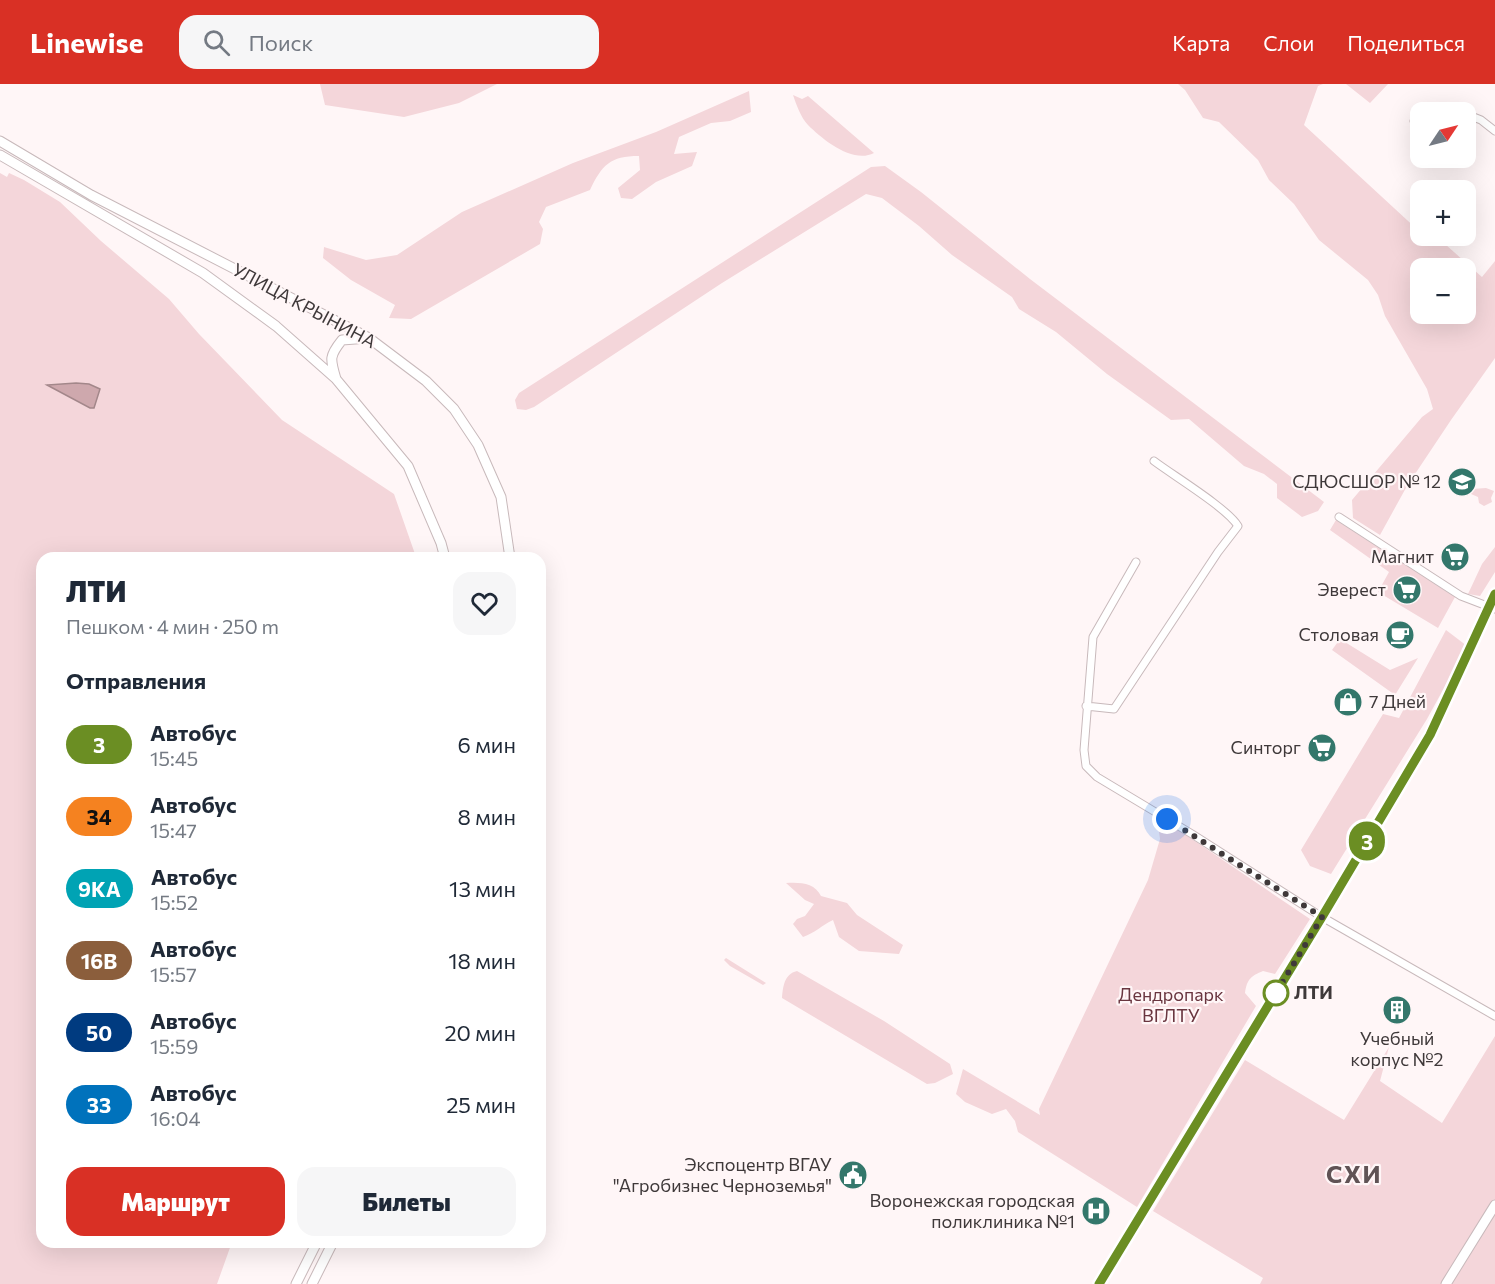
<!DOCTYPE html>
<html lang="ru">
<head>
<meta charset="utf-8">
<style>
	body { margin:0; font-family:Commissioner,sans-serif; background:#f6f6f7; color:#1f2937; height:100vh; display:flex; flex-direction:column; font-size:22px; white-space:nowrap }
	* { box-sizing:border-box; margin:0 }
	p { font-size:20px; color:#747a83 }
	.icon { flex:none; width:33px; height:33px; fill:none; stroke:currentColor; stroke-width:2; stroke-linecap:round; stroke-linejoin:round }
	.map { position:relative; flex:1; overflow:hidden }
	.panel { position:absolute; left:36px; top:468px; width:510px; height:696px; display:flex; flex-direction:column; background:#fff; border-radius:18px; box-shadow:0 6px 24px #0002 }
	.panel>* { flex:none }
	.badge { padding:0 12px; border-radius:20px; font-size:21px; line-height:39px }
	.needle { width:39px; rotate:55deg }
	.buttons { position:absolute; left:1410px; top:18px; display:grid; gap:12px }
	.buttons a { display:grid; place-items:center; width:66px; height:66px; border-radius:12px; background:#fff; box-shadow:0 6px 24px #0002; font-size:30px }
	.you { position:absolute; width:30px; height:30px; margin:-15px; border:4px solid #fff; border-radius:50%; background:#1a73e8; box-shadow:0 0 0 9px #1a73e833 }
	.map>.badge { position:absolute; translate:-50% -50%; box-shadow:0 0 0 3px #fff }
	h2 { padding:0 30px; font-size:22px; line-height:54px }
	.round { display:grid; place-items:center; flex:none; width:63px; height:63px; border-radius:18px; background:#f6f6f7 }
	.headline { display:flex; align-items:center; justify-content:space-between; height:102px; padding:0 30px }
	h1 { font-size:28px; font-weight:800; line-height:45px }
	.cta { display:flex; gap:12px; margin-top:auto; padding:12px 30px }
	.cta a { flex:1; height:69px; border-radius:18px; background:#d93025; color:#fff; font-size:24px; font-weight:800; line-height:69px; text-align:center }
	.cta a+a { background:#f6f6f7; color:#1f2937 }
	ul { padding:0; list-style:none }
	li { display:flex; align-items:center; gap:18px; height:72px; padding:0 30px }
	li div { flex:1 }
	li b { display:block; font-size:22px }
	li em { font-style:normal }
	li .badge { min-width:66px; font-weight:700; text-align:center }
	header { display:flex; align-items:center; gap:36px; box-sizing:border-box; height:84px; padding:0 30px; background:#d93025; color:#fff }
	header strong { font-size:28px }
	nav { display:flex; gap:33px; margin-inline-start:auto; font-size:21px }
	.search { width:420px; height:54px; background:#f6f6f7; display:flex; align-items:center; gap:15px; box-sizing:border-box; padding:0 21px; border-radius:18px; color:#747a83; font-size:22px }
	.map>svg:first-child { display:block }
	.green { fill:#f4d6da; fill-rule:evenodd }
	.water { fill:#cea8ad; stroke:#a3878a; stroke-width:1.5 }
	.lines { fill:none; stroke-linecap:round; stroke-linejoin:round }
	.minor-casing { stroke:#c8b9bb; stroke-width:9 }
	.secondary-casing { stroke:#c8b9bb; stroke-width:11 }
	.minor { stroke:#fff; stroke-width:7 }
	.secondary { stroke:#fff; stroke-width:9 }
	.line-casing { stroke:#fff; stroke-width:14 }
	.line { stroke:#6b8e23; stroke-width:9 }
	.walk { stroke:#3f393a; stroke-width:6; stroke-dasharray:0 10.8 }
	.stop-dot { fill:#fff; stroke:#6b8e23; stroke-width:3 }
	.labels { text-anchor:middle; stroke-width:4.5; stroke-linejoin:round; paint-order:stroke }
	.street-label { font-size:18px; fill:#3f393a; stroke:#fff6f7 }
	.poi-label { font-size:18px; fill:#3f393a; stroke:#fff6f7; text-anchor:end }
	.stop-label { font-size:18px; font-weight:bold; fill:#3f393a; stroke:#fff6f7; text-anchor:start }
	.park-label { font-size:18px; fill:#69353f; stroke:#fff6f7 }
	.district-label { font-size:24px; font-weight:bold; letter-spacing:1.5px; fill:#605355; stroke:#fff6f7 }
</style>
</head>
<body>
<header>
<strong>Linewise</strong>
<div class="search"><svg class="icon" aria-label="search" viewBox="0 0 24 24"><circle cx="10" cy="10" r="6"/><path d="M15 15l6 6"/></svg>Поиск</div>
<nav><a>Карта</a><a>Слои</a><a>Поделиться</a></nav>
</header>
<div class="map">
<svg width="1495" height="1200" viewBox="0 0 1495 1200">
	<rect width="100%" height="100%" fill="#fff6f7"/>
	<path class="green" d="M 320,0 L 497,0 L 459,19 L 404,33 L 325,21 Z
		M 1178,0 L 1323,0 L 1318,2 L 1304,41 L 1420,148 L 1420,152 L 1436,152 L 1482,193 L 1495,177 L 1495,274 L 1451,336 L 1407,402 L 1380,451 L 1353,434 L 1352,416 L 1422,333 L 1433,325 L 1427,305 L 1385,232 L 1378,211 L 1368,196 L 1319,156 L 1294,120 L 1269,96 L 1258,76 L 1219,38 L 1203,34 L 1185,6 ZM 1420,184 L 1466,184 L 1466,230 L 1420,230 Z
		M 1346,0 L 1388,0 L 1370,19 Z
		M 749,7 L 751,28 L 730,37 L 711,39 L 679,53 L 674,70 L 697,68 L 692,82 L 656,98 L 632,115 L 621,114 L 618,104 L 640,86 L 639,72 C 610,72 602,81 590,106 L 546,123 L 539,138 L 543,145 L 540,160 L 411,235 L 389,234 L 395,221 L 351,196 L 323,174 L 324,163 L 366,176 L 397,171 L 462,128 L 573,79 L 656,48 Z
		M 793,11 L 802,15 L 808,12 L 874,69 C 853,80 823,56 808,41 C 801,34 796,20 793,11 Z
		M 885,82 L 921,108 L 1030,195 L 1324,418 L 1318,427 L 1302,433 L 1277,414 L 1277,400 L 1264,390 L 1244,382 L 1189,335 L 1171,336 L 1107,290 L 1056,248 L 1019,225 L 1012,213 L 952,171 L 919,142 L 882,114 L 866,110 L 722,199 L 534,323 L 526,326 L 517,325 L 515,316 L 519,309 L 871,83 Z
		M 0,89 L 7,93 L 9,89 L 24,96 L 60,118 L 101,157 L 169,215 L 199,250 L 282,336 L 394,410 L 415,470 L 415,474 L 42,474 L 42,1158 L 232,1158 L 217,1200 L 0,1200 Z
		M 1486,404 L 1494,407 L 1491,414 L 1492,418 L 1484,422 L 1479,419 L 1478,413 L 1471,410 L 1472,405 Z
		M 1336,436 L 1455,513 L 1438,544 L 1378,508 L 1389,488 L 1330,446 Z
		M 1495,463 L 1495,488 L 1480,512 L 1468,510 L 1482,480 Z
		M 1446,546 L 1467,562 L 1427,635 L 1331,790 L 1310,782 L 1301,766 L 1383,630 L 1399,634 Z
		M 1340,555 L 1390,586 L 1418,574 L 1395,611 L 1332,566 Z
		M 1158,741 L 1171,741 L 1310,835 L 1275,890 L 1263,887 C 1251,892 1247,895 1245,909 L 1256,922 L 1137,1123 L 1018,1048 L 1015,1037 L 1006,1025 L 992,1030 L 965,1018 L 956,1010 L 963,985 L 1040,1031 L 1039,1025 L 1148,796 L 1160,755 Z
		M 786,799 C 800,798 815,799 821,812 L 847,819 L 857,831 L 903,861 L 899,870 L 859,867 L 839,853 L 833,836 C 822,841 815,849 803,853 L 793,840 L 797,835 L 805,832 L 814,820 L 805,816 Z
		M 726,874 L 766,899 L 763,901 L 730,882 L 724,876 Z
		M 797,887 L 884,937 L 950,980 L 953,990 L 935,999 L 927,1000 L 782,914 C 783,903 784,890 797,887 Z
		M 1495,952 L 1495,1200 L 1260,1200 L 1263,1194 L 1153,1127 L 1245,976 L 1344,1036 L 1389,963 L 1380,997 L 1442,1039 Z"/>
	<path class="water" d="M 76,299 L 89,300 L 100,305 L 94,324 L 90,324 L 47,301 Z"/>
	<g class="lines">
		<g class="minor-casing">
			<path id="minor" d="M 1466,30 L 1481,36 L 1495,47
				M 1414,37 L 1420,36
				M 1339,433 L 1461,512 L 1495,525
				M 1136,478 L 1093,553 L 1084,666 L 1086,682 L 1097,693 L 1192,750 L 1322,833 L 1495,932
				M 1086,622 L 1114,625 L 1218,468 L 1238,442 C 1227,424 1174,392 1154,377"/>
		</g>
		<g class="secondary-casing">
			<path id="secondary" d="M 0,57 L 91,111 L 369,254 L 426,297 L 454,325 L 478,361 L 501,413 L 510,474
				M 0,71 L 203,189 L 276,242 L 336,295 L 408,382 L 441,459 L 445,474
				M 336,295 C 330,275 329,272 342,256 L 369,254
				M 296,1200 L 317,1158
				M 312,1200 L 333,1158
				M 1099,1200 L 1322,833 L 1430,651 L 1495,510
				M 1446,1200 L 1495,1121"/>
		</g>
		<use href="#minor" class="minor"/>
		<use href="#secondary" class="secondary"/>
	</g>
	<g class="lines">
		<g class="line-casing">
			<path id="line" d="M 1099,1200 L 1322,833 L 1430,651 L 1495,510"/>
		</g>
		<use href="#line" class="line"/>
		<path class="walk" d="M 1167,735 L 1322,833 L 1276,909"/>
	</g>
	<defs>
		<g id="school-disc" transform="scale(1.5)"><circle r="9.5" fill="#33776b" stroke="#fff6f7"/><path d="M0-5L7-2L0 1L-7-2ZM-4 1L0 2.5L4 1V4Q0 6-4 4Z" fill="#fff"/></g>
		<g id="supermarket-disc" transform="scale(1.5)"><circle r="9.5" fill="#33776b" stroke="#fff6f7"/><path d="M-6-5.5h2.5l.6 2H6L4.5 2H-2.5L-4.4-4H-6ZM-1.5 3.2a1.3 1.3 0 1 0 .1 0ZM3 3.2a1.3 1.3 0 1 0 .1 0Z" fill="#fff"/></g>
		<g id="cafe-disc" transform="scale(1.5)"><circle r="9.5" fill="#33776b" stroke="#fff6f7"/><path d="M-5.5-4.5H6V0H3Q3 3.5 0 3.5H-2.5Q-5.5 3.5-5.5 0ZM3-3.2v2h1.7v-2ZM-6 4.5H4V6H-6Z" fill="#fff"/></g>
		<g id="shop-disc" transform="scale(1.5)"><circle r="9.5" fill="#33776b" stroke="#fff6f7"/><path d="M-5-2.5h2.3a2.7 3.5 0 0 1 5.4 0H5L5.5 6h-11ZM-1.5-2.5h3a1.5 2.3 0 0 0-3 0Z" fill="#fff"/></g>
		<g id="building-disc" transform="scale(1.5)"><circle r="9.5" fill="#33776b" stroke="#fff6f7"/><path d="M-4-6H4V6H1V3H-1V6H-4ZM-2.5-4.3h1.7v1.8h-1.7ZM.8-4.3h1.7v1.8H.8ZM-2.5-1h1.7V.8h-1.7ZM.8-1h1.7V.8H.8Z" fill="#fff"/></g>
		<g id="civic-disc" transform="scale(1.5)"><circle r="9.5" fill="#33776b" stroke="#fff6f7"/><path d="M-.6-6.5H3V-4.5H.6V-3L4-1V1h2V6H-6V1h2V-1L-.6-3ZM-1.2 2.5V6h2.4V2.5Z" fill="#fff"/></g>
		<g id="hospital-disc" transform="scale(1.5)"><circle r="9.5" fill="#33776b" stroke="#fff6f7"/><path d="M-5-5h3v3.5h4V-5h3V5h-3V1.5h-4V5h-3Z" fill="#fff"/></g>
	</defs>
	<g fill-rule="evenodd">
		<use href="#school-disc" x="1462" y="398"/>
		<use href="#supermarket-disc" x="1455" y="473"/>
		<use href="#supermarket-disc" x="1407" y="506"/>
		<use href="#cafe-disc" x="1400" y="551"/>
		<use href="#shop-disc" x="1348" y="618"/>
		<use href="#supermarket-disc" x="1322" y="664"/>
		<use href="#building-disc" x="1397" y="926"/>
		<use href="#civic-disc" x="853" y="1091"/>
		<use href="#hospital-disc" x="1096" y="1127"/>
	</g>
	<circle class="stop-dot" cx="1276" cy="909" r="12"/>
	<g class="labels">
		<g class="street-label">
			<text transform="translate(304 222) rotate(28)" y="6">УЛИЦА КРЫНИНА</text>
		</g>
		<g class="poi-label">
			<text x="1441" y="404">СДЮСШОР № 12</text>
			<text x="1434" y="479">Магнит</text>
			<text x="1386" y="512">Эверест</text>
			<text x="1379" y="557">Столовая</text>
			<text x="1369" y="624" text-anchor="start">7 Дней</text>
			<text x="1301" y="670">Синторг</text>
			<text x="1397" y="961" text-anchor="middle">Учебный<tspan x="1397" dy="21">корпус №2</tspan></text>
			<text x="832" y="1087">Экспоцентр ВГАУ<tspan x="832" dy="21">"Агробизнес Черноземья"</tspan></text>
			<text x="1075" y="1123">Воронежская городская<tspan x="1075" dy="21">поликлиника №1</tspan></text>
		</g>
		<g class="stop-label">
			<text x="1294" y="915">ЛТИ</text>
		</g>
		<g class="park-label">
			<text x="1171" y="917">Дендропарк<tspan x="1171" dy="21">ВГЛТУ</tspan></text>
		</g>
		<g class="district-label">
			<text x="1354" y="1099">СХИ</text>
		</g>
	</g>
</svg>
<div class="buttons">
<a><svg class="needle" viewBox="-14 -14 28 28"><path d="M0-13l5 13h-10z" fill="#e53935"/><path d="M0 13l5-13h-10z" fill="#747a83"/></svg></a>
<a>+</a>
<a>−</a>
</div>
<div class="you" style="left:1167px;top:735px"></div>
<b class="badge" style="left:1367px;top:757px;background:#6b8e23;color:#fff">3</b>
<section class="panel">
<div class="headline"><div><h1>ЛТИ</h1><p>Пешком · 4 мин · 250 m</p></div><a class="round"><svg class="icon" aria-label="heart" viewBox="0 0 24 24"><path d="M12 20l-8-8c-3-5 5-10 8-4 3-6 11-1 8 4z"/></svg></a></div>
<h2>Отправления</h2>
<ul>
<li><span class="badge" style="background:#6b8e23;color:#fff">3</span><div><b>Автобус</b><p>15:45</p></div><em>6 мин</em></li>
<li><span class="badge" style="background:#f58220;color:#111">34</span><div><b>Автобус</b><p>15:47</p></div><em>8 мин</em></li>
<li><span class="badge" style="background:#00a3b4;color:#fff">9КА</span><div><b>Автобус</b><p>15:52</p></div><em>13 мин</em></li>
<li><span class="badge" style="background:#8b5e3c;color:#fff">16В</span><div><b>Автобус</b><p>15:57</p></div><em>18 мин</em></li>
<li><span class="badge" style="background:#003b80;color:#fff">50</span><div><b>Автобус</b><p>15:59</p></div><em>20 мин</em></li>
<li><span class="badge" style="background:#0072bc;color:#fff">33</span><div><b>Автобус</b><p>16:04</p></div><em>25 мин</em></li>
</ul>
<div class="cta"><a>Маршрут</a><a>Билеты</a></div>
</section>
</div>
</body>
</html>
